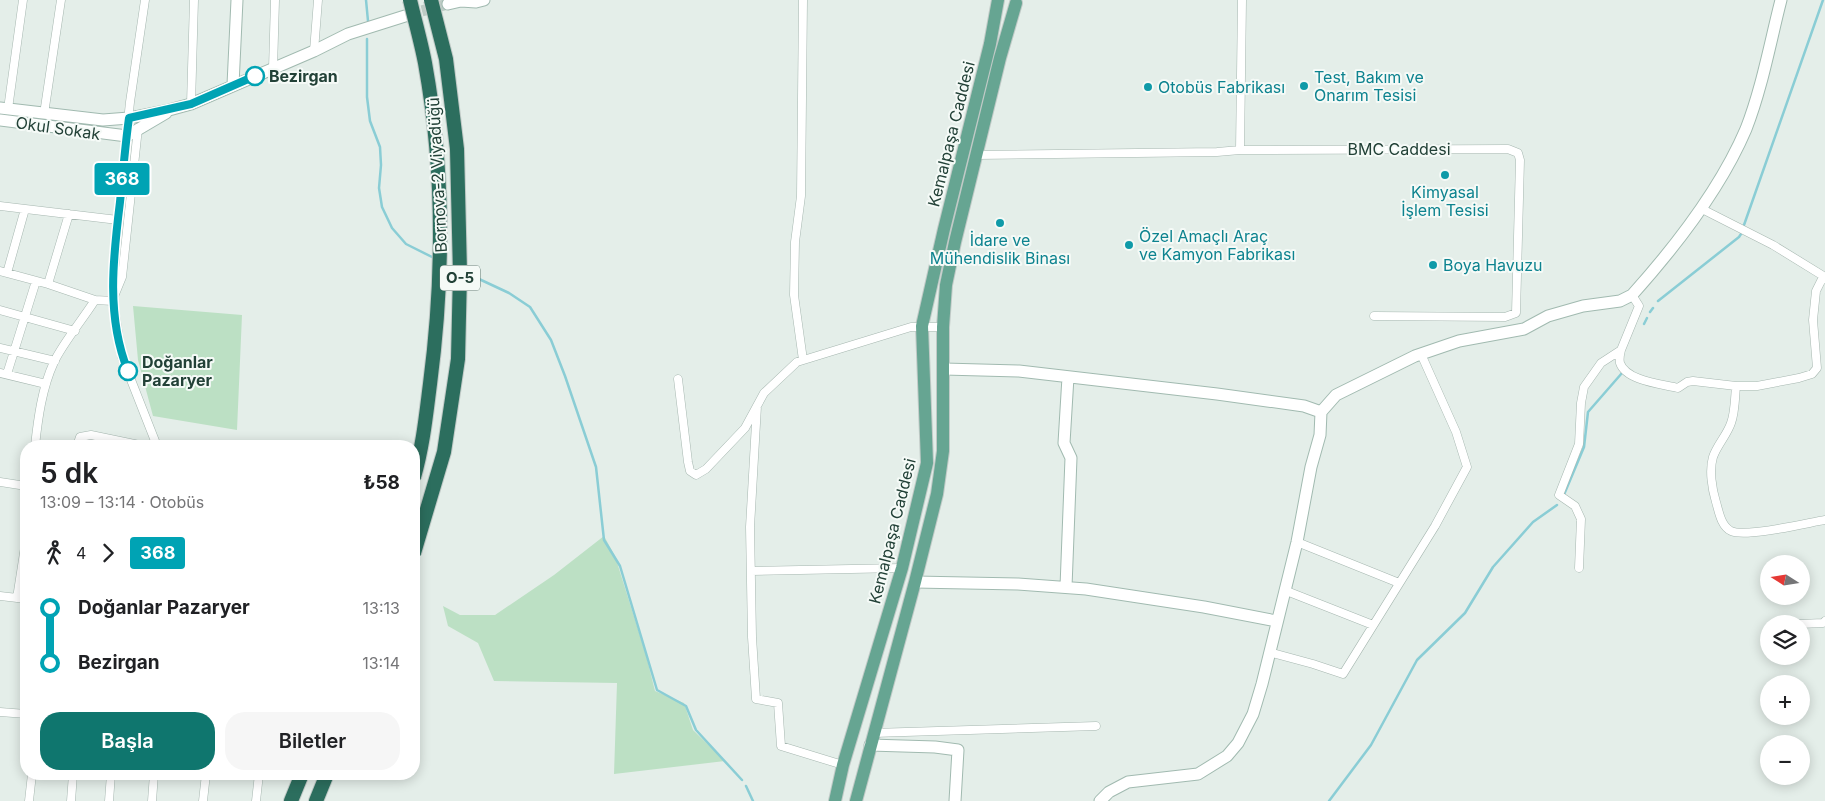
<!DOCTYPE html>
<html lang="tr">
<head>
<meta charset="utf-8">
<style>
	body { margin:0; font-family:Inter,sans-serif; background:#f6f6f6; color:#202124; height:100vh; display:flex; flex-direction:column; font-size:19px; white-space:nowrap }
	* { box-sizing:border-box; margin:0 }
	p { font-size:16px; color:#757577 }
	.icon { flex:none; width:28px; height:28px; fill:none; stroke:currentColor; stroke-width:2; stroke-linecap:round; stroke-linejoin:round }
	.map { position:relative; flex:1; overflow:hidden }
	.drawer { position:absolute; left:20px; top:440px; width:400px; height:340px; display:flex; flex-direction:column; background:#fff; border-radius:20px; box-shadow:0 2px 12px #0003 }
	.drawer>* { flex:none }
	.badge { padding:0 10px; border-radius:4px; font-size:18px; line-height:32px }
	.needle { width:32px; rotate:282deg }
	.buttons { position:absolute; left:1760px; top:555px; display:grid; gap:10px }
	.buttons a { display:grid; place-items:center; width:50px; height:50px; border-radius:50%; background:#fff; box-shadow:0 2px 12px #0003; font-size:25px }
	.map>.badge { position:absolute; translate:-50% -50%; box-shadow:0 0 0 2px #fff }
	.legs { display:flex; align-items:center; gap:8px; height:55px; padding:0 20px; font-size:16px }
	.legs p { margin-inline-start:auto }
	.overview { display:flex; align-items:center; justify-content:space-between; height:85px; padding:0 20px }
	h1 { font-size:28px; font-weight:600; line-height:38px }
	.action { display:flex; gap:10px; margin-top:auto; padding:10px 20px }
	.action a { flex:1; height:58px; border-radius:20px; background:#0f766e; color:#fff; font-size:20px; font-weight:600; line-height:58px; text-align:center }
	.action a+a { background:#f6f6f6; color:#202124 }
	ul { padding:0 20px; list-style:none }
	li { display:flex; align-items:center; gap:18px; height:55px; font-size:19px }
	li i { display:grid; place-items:center; width:8px; height:100%; margin:0 6px; background:currentColor }
	li i::after { content:''; width:12px; height:12px; margin:-6px; border:4px solid; border-radius:50%; background:#fff }
	li p { margin-inline-start:auto }
	li:first-child i { background:linear-gradient(#0000 50%,currentColor 0) }
	li:last-child i { background:linear-gradient(currentColor 50%,#0000 0) }
	.map>svg:first-child { display:block }
	.green { fill:#bce0c4 }
	.lines { fill:none; stroke-linecap:round; stroke-linejoin:round }
	.stream { stroke:#8acdd5; stroke-width:2.5 }
	.secondary-tunnel { stroke:#bdcbc5; stroke-width:11; stroke-dasharray:11 5.5; stroke-linecap:butt }
	.street-casing { stroke:#a6b7b0; stroke-width:9 }
	.secondary-casing { stroke:#a1bab0; stroke-width:13 }
	.primary-casing { stroke:#c1cac7; stroke-width:14 }
	.highway-casing { stroke:#c1cac7; stroke-width:16 }
	.street { stroke:#fff; stroke-width:8 }
	.secondary { stroke:#fff; stroke-width:11 }
	.primary { stroke:#66a592; stroke-width:12 }
	.highway { stroke:#2c6e5e; stroke-width:14 }
	.highway-bridge-casing { stroke:#c1cac7; stroke-width:16; stroke-linecap:butt }
	.highway-bridge { stroke:#2c6e5e; stroke-width:14 }
	.line-1-casing { stroke:#fff; stroke-width:11 }
	.line-1 { stroke:#00a3b4; stroke-width:8 }
	.stop-1-dot { fill:#fff; stroke:#00a3b4; stroke-width:2.5 }
	.culture-dot { fill:#0f9aa8; stroke:#f5faf7; stroke-width:2 }
	.labels { text-anchor:middle; stroke-width:4; stroke-linejoin:round; paint-order:stroke }
	.shield { fill:#f5faf7; stroke:#617871; stroke-width:1 }
	.shield-label { font-size:15px; font-weight:bold; fill:#224137 }
	.stop-label { font-size:16px; font-weight:bold; fill:#224137; stroke:#f5faf7; text-anchor:start }
	.culture-label { font-size:16px; fill:#0d838f; stroke:#f5faf7; text-anchor:start }
	.street-label { font-size:16px; fill:#224137; stroke:#f5faf7 }
</style>
</head>
<body>
<div class="map">
<svg width="1825" height="801" viewBox="0 0 1825 801">
	<rect width="100%" height="100%" fill="#e4eee9"/>
	<path class="green" d="M 133,306 L 242,315 L 237,430 L 153,416 L 138,360 Z
		M 604,536 L 615,556 L 646,655 L 655,691 L 684,703 L 693,730 L 725,761 L 614,774 L 617,683 L 494,681 L 478,643 L 448,626 L 443,606 L 460,615 L 495,615 L 554,575 Z"/>
	<g class="lines">
		<path class="stream" d="M 366,0 L 368,21
			M 367,39 L 367,97 L 370,121 L 380,147 L 381,165 L 379,188 L 382,207 L 392,228 L 406,244 L 436,259
			M 1744,225 L 1823,0
			M 464,272 L 509,293 L 530,307 L 551,340 L 565,376 L 596,467 L 604,540 L 620,566 L 657,690 L 686,706 L 696,730 L 742,780
			M 1658,301 L 1739,237 L 1741,234
			M 1650,312 L 1653,308
			M 1644,324 L 1647,318
			M 1563,497 L 1584,447 L 1588,412 L 1622,373
			M 746,786 L 753,801
			M 1329,801 L 1371,745 L 1417,660 L 1465,613 L 1493,567 L 1533,522 L 1557,505"/>
		<path class="secondary-tunnel" d="M 406,15 L 448,4"/>
		<g class="street-casing">
			<path id="street" d="M 145,0 L 130,102 L 114,255 L 113,301 L 122,357 L 157,446
				M 803,0 L 801,196 L 795,242 L 794,295 L 803,360
				M 314,51 L 318,0
				M 273,69 L 275,0
				M 191,104 L 194,0
				M 8,109 L 23,0
				M 44,114 L 61,0
				M 1240,150 L 1242,0
				M 976,155 L 1217,152 L 1240,150 L 1508,149 L 1518,153 L 1520,160 L 1516,313 L 1505,317 L 1374,316
				M 0,206 L 118,220
				M 1702,209 L 1773,245 L 1825,277
				M 0,271 L 48,284 L 95,300 L 113,301
				M 7,273 L 25,209
				M 1825,279 L 1823,277 L 1816,291 L 1813,320 L 1817,368 L 1812,374 L 1799,378 L 1757,386 L 1736,386 C 1735,397 1735,413 1731,423 C 1727,435 1717,445 1713,457 C 1709,470 1712,489 1716,502 C 1719,512 1721,526 1731,531 C 1745,538 1807,523 1825,520
				M 48,284 L 69,214
				M 115,294 L 122,277 L 138,128
				M 0,310 L 75,331
				M 0,348 L 55,361
				M 1621,350 C 1620,354 1619,359 1620,363 C 1626,381 1662,384 1678,388 L 1687,382 L 1693,381 L 1736,386
				M 0,373 L 46,384
				M 7,374 L 36,281
				M 678,379 L 688,462 L 690,471 L 696,475 L 706,469 L 745,428 L 764,393 L 797,362 L 911,327 L 943,327
				M 757,406 L 750,527 L 752,637 L 756,699 L 778,703 L 781,746 L 843,765
				M 35,446 C 38,418 42,388 54,362 C 63,343 83,319 95,300
				M 77,446 L 80,437 L 91,435 L 144,446
				M 0,482 L 26,486
				M 1297,542 L 1399,583
				M 1579,568 L 1581,519 L 1575,506 L 1559,495 L 1579,444 L 1581,403 L 1584,387 L 1601,363 L 1621,350 L 1639,306 L 1632,295
				M 751,571 L 902,568
				M 1284,590 L 1373,625
				M 0,596 L 26,599
				M 17,598 L 26,540
				M 1800,624 L 1823,623 L 1825,621
				M 1269,652 L 1313,664 L 1343,674 L 1435,526 L 1467,467 L 1456,432 L 1421,354
				M 0,712 L 26,714
				M 873,733 L 1096,726
				M 29,801 L 32,774
				M 71,801 L 73,774
				M 109,801 L 111,774
				M 152,801 L 154,774
				M 203,801 L 206,774
				M 256,801 L 259,774"/>
		</g>
		<g class="secondary-casing">
			<path id="secondary" d="M 448,4 L 461,1 L 476,2 L 484,0
				M 233,85 L 237,0
				M 0,108 L 103,120 L 129,118 L 169,110 L 191,104 L 314,51 L 348,34 L 405,16
				M 0,120 L 127,136 L 166,113
				M 944,369 L 1019,371 L 1217,394 L 1304,406 L 1321,412
				M 915,582 L 1018,584 L 1086,589 L 1204,607 L 1276,621
				M 1066,587 L 1071,458 L 1064,443 L 1068,377
				M 870,745 L 935,747 L 958,750 L 955,801
				M 1100,801 L 1109,792 L 1128,782 L 1198,774 L 1227,756 L 1238,743 L 1253,714 L 1262,684 L 1297,542 L 1311,467 L 1320,435 L 1321,412 L 1336,395 L 1415,356 L 1459,341 L 1524,329 L 1548,316 L 1583,306 L 1620,301 L 1632,295 C 1676,246 1720,190 1746,129 C 1762,88 1770,43 1781,0"/>
		</g>
		<g class="primary-casing">
			<path id="primary" d="M 835,801 L 843,765 L 902,568 L 927,463 L 922,326 L 944,229 L 990,44 L 998,0
				M 856,801 L 915,582 L 937,494 L 943,451 L 943,327 L 946,285 L 955,242 L 1000,58 L 1016,3"/>
		</g>
		<g class="highway-casing">
			<path id="highway" d="M 291,801 L 302,774
				M 316,801 L 327,774"/>
		</g>
		<use href="#street" class="street"/>
		<use href="#secondary" class="secondary"/>
		<use href="#primary" class="primary"/>
		<use href="#highway" class="highway"/>
		<g class="highway-bridge-casing">
			<path id="highway-bridge" d="M 410,0 C 415,21 421,42 425,63 C 444,168 444,277 430,384 C 426,415 423,446 414,477
				M 414,553 L 444,452 L 458,359 L 460,273 L 457,149 L 446,59 L 431,0"/>
		</g>
		<use href="#highway-bridge" class="highway-bridge"/>
	</g>
	<g class="lines">
		<g class="line-1-casing">
			<path id="line-1" d="M 128,371 C 106,317 113,258 120,202 C 123,174 125,146 129,118 L 191,104 L 255,76"/>
		</g>
		<use href="#line-1" class="line-1"/>
	</g>
	<g class="stop-1-dot">
		<circle cx="255" cy="76" r="9"/>
		<circle cx="128" cy="371" r="9"/>
	</g>
	<g class="culture-dot">
		<circle cx="1304" cy="86" r="5"/>
		<circle cx="1148" cy="87" r="5"/>
		<circle cx="1445" cy="175" r="5"/>
		<circle cx="1000" cy="223" r="5"/>
		<circle cx="1129" cy="245" r="5"/>
		<circle cx="1433" cy="265" r="5"/>
	</g>
	<g class="labels">
		<rect class="shield" x="440" y="265.5" width="40" height="25" rx="4"/>
		<g class="shield-label">
			<text x="460" y="283">O-5</text>
		</g>
		<g class="stop-label">
			<text x="269" y="82">Bezirgan</text>
			<text x="142" y="368">Doğanlar<tspan x="142" dy="18">Pazaryer</tspan></text>
		</g>
		<g class="culture-label">
			<text x="1314" y="83">Test, Bakım ve<tspan x="1314" dy="18">Onarım Tesisi</tspan></text>
			<text x="1158" y="93">Otobüs Fabrikası</text>
			<text x="1445" y="198" text-anchor="middle">Kimyasal<tspan x="1445" dy="18">İşlem Tesisi</tspan></text>
			<text x="1139" y="242">Özel Amaçlı Araç<tspan x="1139" dy="18">ve Kamyon Fabrikası</tspan></text>
			<text x="1000" y="246" text-anchor="middle">İdare ve<tspan x="1000" dy="18">Mühendislik Binası</tspan></text>
			<text x="1443" y="271">Boya Havuzu</text>
		</g>
		<g class="street-label">
			<text transform="translate(58 128) rotate(8)" y="6">Okul Sokak</text>
			<text transform="translate(951 134) rotate(-76)" y="6">Kemalpaşa Caddesi</text>
			<text x="1399" y="155">BMC Caddesi</text>
			<text transform="translate(437 175) rotate(-93)" y="6">Bornova-2 Viyadüğü</text>
			<text transform="translate(892 531) rotate(-76)" y="6">Kemalpaşa Caddesi</text>
		</g>
	</g>
</svg>
<div class="buttons">
<a><svg class="needle" viewBox="-14 -14 28 28"><path d="M0-13l5 13h-10z" fill="#e53935"/><path d="M0 13l5-13h-10z" fill="#757577"/></svg></a>
<a><svg class="icon" aria-label="layers" viewBox="0 0 24 24"><path d="M12 4l9 5-9 5-9-5zM3 14l9 5 9-5"/></svg></a>
<a>+</a>
<a>−</a>
</div>
<b class="badge" style="left:122px;top:179px;background:#00a3b4;color:#fff">368</b>
<section class="drawer">
<div class="overview"><div><h1>5 dk</h1><p>13:09 – 13:14 · Otobüs</p></div><b>₺58</b></div>
<div class="legs"><svg class="icon" aria-label="walk" viewBox="0 0 24 24"><circle cx="13" cy="4" r="2"/><path d="M13 8l-2 6 4 7M11 14l-3 7M7 12l3-4h3l4 4"/></svg>4<svg class="icon" aria-label="forward" viewBox="0 0 24 24"><path d="M9 5l7 7-7 7"/></svg><b class="badge" style="background:#00a3b4;color:#fff">368</b></div>
<ul>
<li><i style="color:#00a3b4"></i><b>Doğanlar Pazaryer</b><p>13:13</p></li>
<li><i style="color:#00a3b4"></i><b>Bezirgan</b><p>13:14</p></li>
</ul>
<div class="action"><a>Başla</a><a>Biletler</a></div>
</section>
</div>
</body>
</html>
